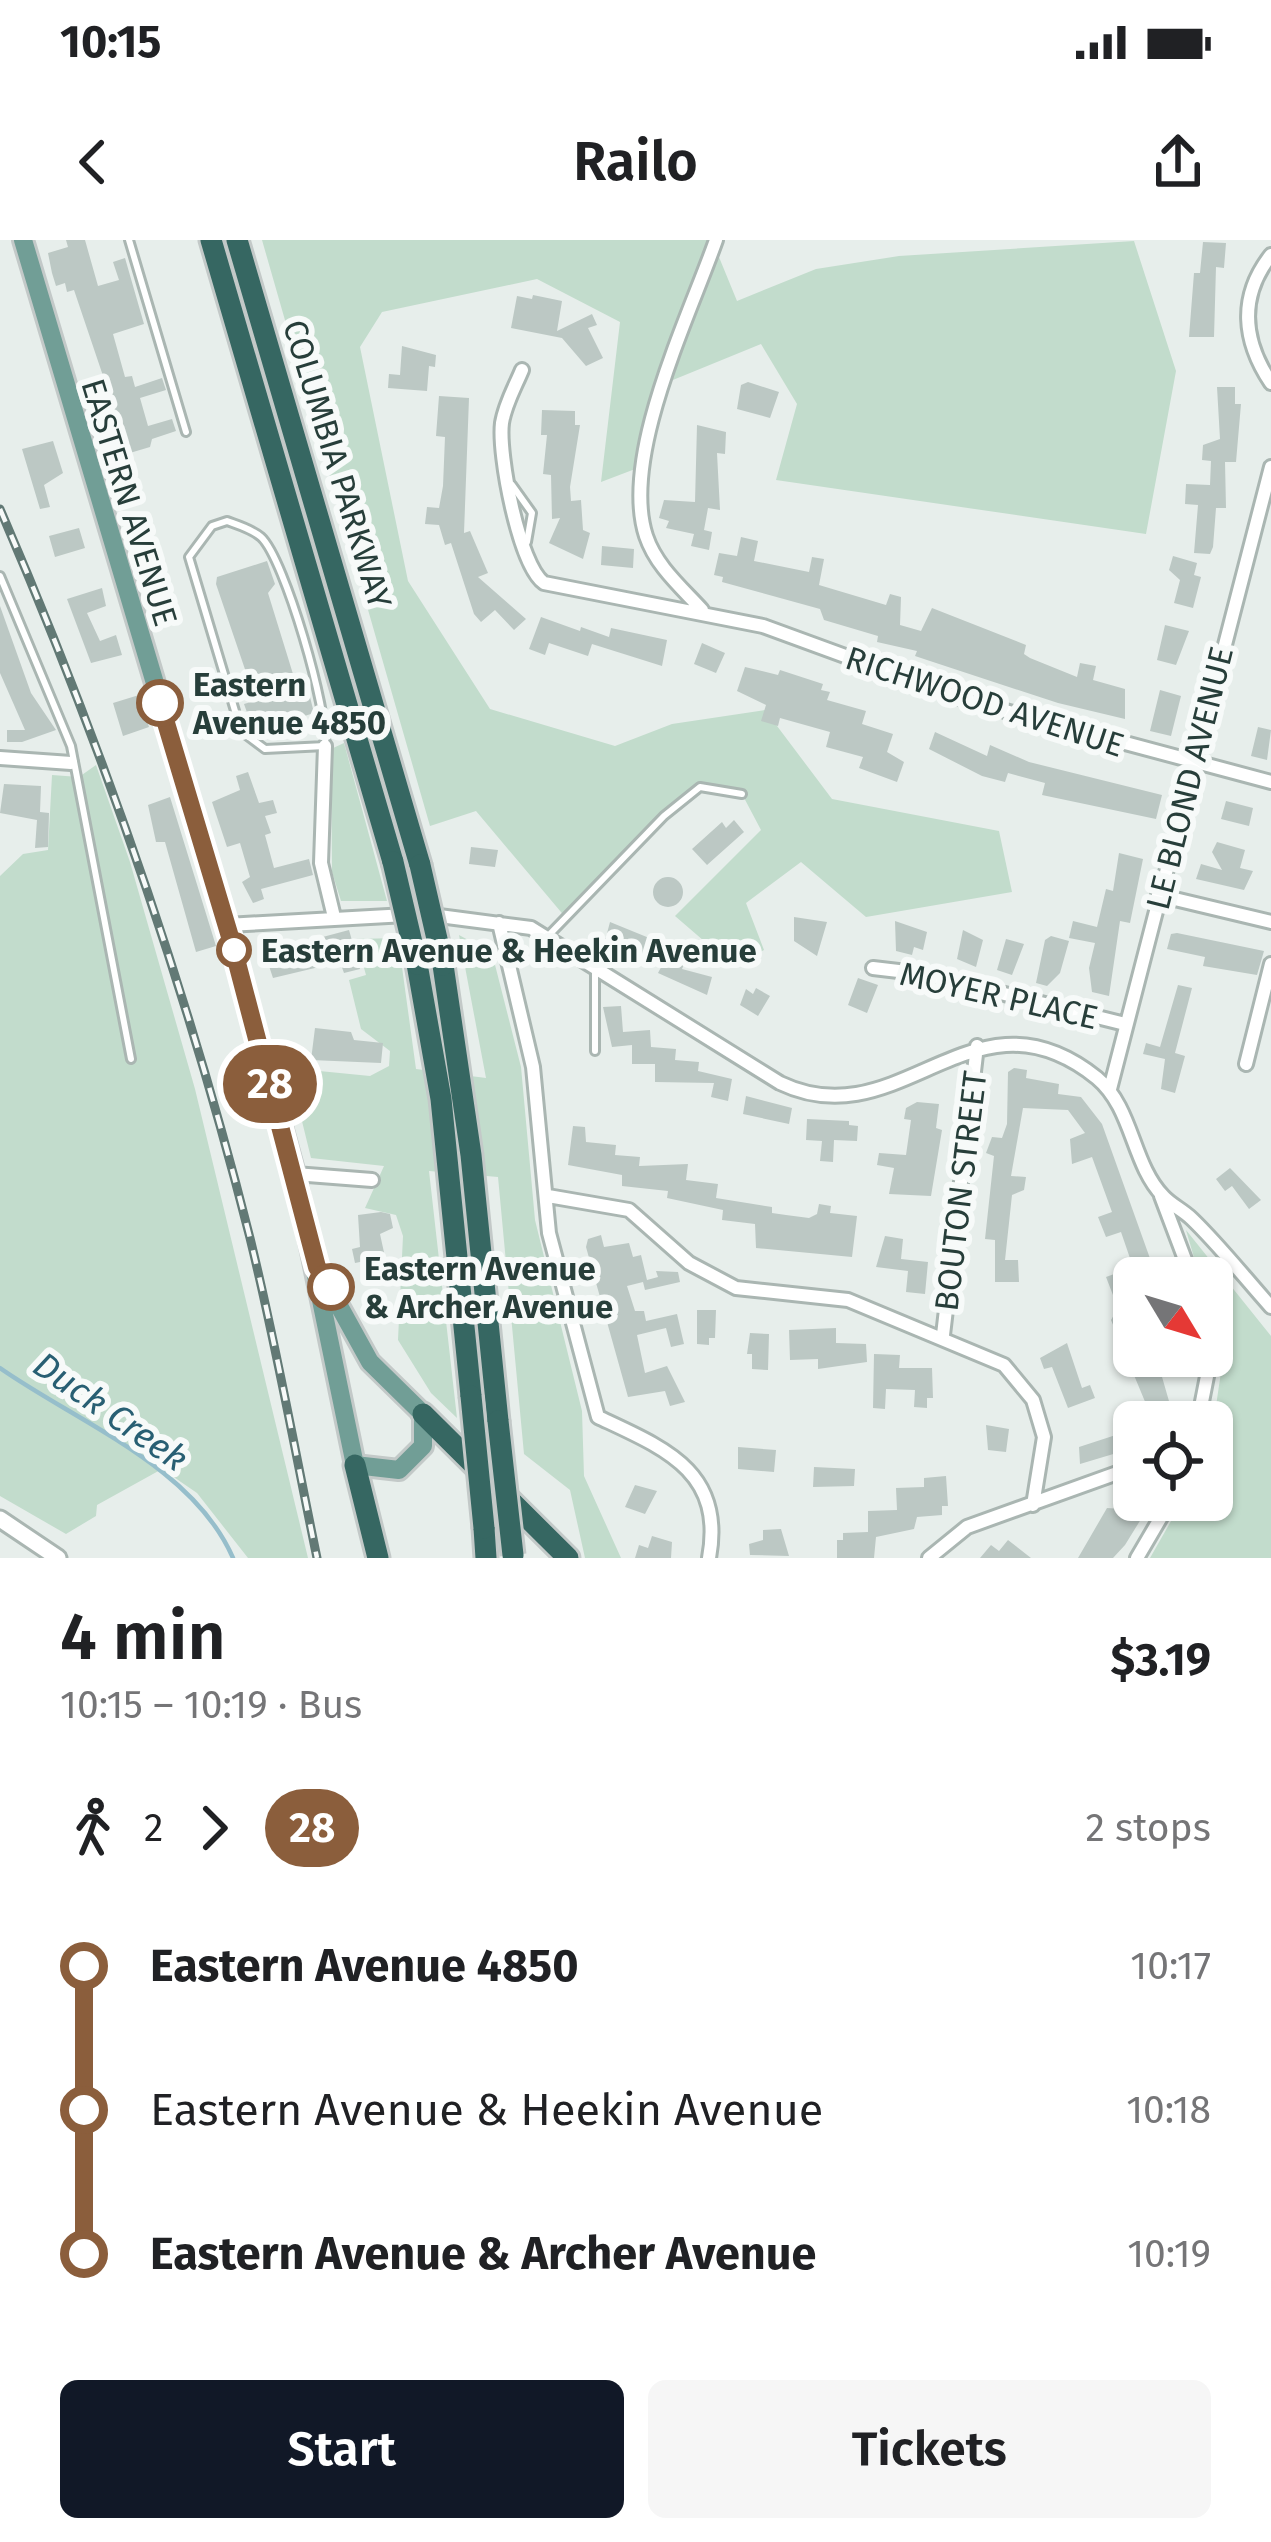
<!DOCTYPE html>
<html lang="en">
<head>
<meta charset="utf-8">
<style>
	body { margin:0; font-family:"Fira Sans",sans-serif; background:#f6f6f6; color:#202124; height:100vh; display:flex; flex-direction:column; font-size:45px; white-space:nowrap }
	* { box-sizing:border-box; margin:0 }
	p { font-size:39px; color:#757577 }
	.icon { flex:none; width:66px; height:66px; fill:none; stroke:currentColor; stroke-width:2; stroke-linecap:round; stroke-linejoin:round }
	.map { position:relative; height:1318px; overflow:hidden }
	.sheet { display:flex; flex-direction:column; background:#fff; flex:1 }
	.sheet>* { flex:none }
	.badge { padding:0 24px; border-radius:39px; font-size:42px; line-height:78px }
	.needle { width:78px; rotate:128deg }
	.tools { position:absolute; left:1113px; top:1017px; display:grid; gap:24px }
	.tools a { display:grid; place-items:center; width:120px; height:120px; border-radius:18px; background:#fff; box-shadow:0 3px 9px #0004; font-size:60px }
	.map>.badge { position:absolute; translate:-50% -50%; box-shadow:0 0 0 6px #fff }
	.legs { display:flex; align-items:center; gap:18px; height:132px; padding:0 60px; font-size:39px }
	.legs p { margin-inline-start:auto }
	.summary { display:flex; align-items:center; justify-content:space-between; height:204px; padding:0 60px }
	h1 { font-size:66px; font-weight:600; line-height:90px }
	.cta { display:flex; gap:24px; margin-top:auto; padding:24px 60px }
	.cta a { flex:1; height:138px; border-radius:18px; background:#111827; color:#fff; font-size:48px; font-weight:600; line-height:138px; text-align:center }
	.cta a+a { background:#f6f6f6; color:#202124 }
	ul { padding:0 60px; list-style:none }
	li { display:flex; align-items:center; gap:42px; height:144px; font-size:45px }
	li i { display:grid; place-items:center; width:18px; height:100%; margin:0 15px; background:currentColor }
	li i::after { content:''; width:30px; height:30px; margin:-15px; border:9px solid; border-radius:50%; background:#fff }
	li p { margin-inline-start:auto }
	li:first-child i { background:linear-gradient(#0000 50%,currentColor 0) }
	li:last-child i { background:linear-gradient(currentColor 50%,#0000 0) }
	.status { display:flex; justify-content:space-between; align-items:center; height:84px; padding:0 60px; background:#fff; direction:ltr }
	.status svg { height:33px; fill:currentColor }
	header { display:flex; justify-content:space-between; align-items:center; height:156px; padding:0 60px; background:#fff; font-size:54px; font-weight:600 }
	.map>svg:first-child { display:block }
	.green { fill:#c2dccc }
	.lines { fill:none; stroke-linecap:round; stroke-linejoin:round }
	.stream { stroke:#96becb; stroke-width:4.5 }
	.building { fill:#bcc8c4 }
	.service-casing { stroke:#aab6b2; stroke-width:12 }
	.minor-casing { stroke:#aab6b2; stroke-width:18 }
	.tertiary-casing { stroke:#aab6b2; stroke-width:21 }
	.primary-casing { stroke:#c3c9c8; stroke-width:24 }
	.motorway-casing { stroke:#c3c9c8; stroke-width:27 }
	.service { stroke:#fff; stroke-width:6 }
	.minor { stroke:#fff; stroke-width:12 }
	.tertiary { stroke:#fff; stroke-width:15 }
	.primary { stroke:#719e96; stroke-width:18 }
	.motorway { stroke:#366762; stroke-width:21 }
	.rail-casing { stroke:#627975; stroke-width:9 }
	.rail { stroke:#f7faf9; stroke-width:4.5; stroke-dasharray:14; stroke-linecap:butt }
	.motorway-bridge-casing { stroke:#c3c9c8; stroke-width:27; stroke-linecap:butt }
	.motorway-bridge { stroke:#366762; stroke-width:21 }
	.line-1-casing { stroke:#fff; stroke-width:27 }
	.line-1 { stroke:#8b5e3c; stroke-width:18 }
	.stop-1-dot { fill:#fff; stroke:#8b5e3c; stroke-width:6 }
	.labels { text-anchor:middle; stroke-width:12; stroke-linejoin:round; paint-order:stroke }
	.street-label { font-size:33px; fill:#273e3a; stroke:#f7faf9 }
	.stop-label { font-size:33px; font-weight:bold; fill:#273e3a; stroke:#f7faf9; text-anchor:start }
	.water-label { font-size:36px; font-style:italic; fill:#285f73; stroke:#f7faf9 }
</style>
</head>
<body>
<div class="status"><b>10:15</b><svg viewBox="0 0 49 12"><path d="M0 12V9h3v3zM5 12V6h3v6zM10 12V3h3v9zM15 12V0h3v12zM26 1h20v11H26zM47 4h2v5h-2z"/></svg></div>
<header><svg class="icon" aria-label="back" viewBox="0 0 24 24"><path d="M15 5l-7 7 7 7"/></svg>Railo<svg class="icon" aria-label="share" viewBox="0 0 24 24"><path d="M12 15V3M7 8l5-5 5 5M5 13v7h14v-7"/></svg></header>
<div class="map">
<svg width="1271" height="1318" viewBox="0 0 1271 1318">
	<rect width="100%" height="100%" fill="#e7eeeb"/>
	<path class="green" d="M 262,0 L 712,0 L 737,61 L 816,29 L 899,16 L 1134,1 L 1176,131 L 1146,294 L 776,240 L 797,164 L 761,104 L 668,142 L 643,226 L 601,242 L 620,82 L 537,39 L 382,72 L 360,107 L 408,341 L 490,469 L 615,506 L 672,484 L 765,470 L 832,559 L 999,591 L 1012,652 L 866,677 L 801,622 L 746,663 L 764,710 L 733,726 L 675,676 L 761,590 L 742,554 L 700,547 L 566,678 L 476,571 L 430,586 Z
		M 344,503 L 387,661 L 341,661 L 332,632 L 331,509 Z
		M 96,525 L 130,622 L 195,849 L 308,1318 L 248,1318 L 197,1253 L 162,1229 L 97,1265 L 96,1276 L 66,1294 L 0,1256 L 0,636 L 23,614 L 48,610 L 52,535 L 79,537 Z
		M 459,695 L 492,713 L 521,827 L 535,980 L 582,1171 L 584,1236 L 621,1318 L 585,1318 L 570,1250 L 524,1214 L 498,937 L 429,931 L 457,1178 L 431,1153 L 398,1100 L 403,996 L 396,975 L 365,968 L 384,926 L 311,918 L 289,828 L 370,836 L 389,826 L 390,811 L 361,789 L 349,740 L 366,735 L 356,699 L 398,698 L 416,829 L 486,838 Z
		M 1186,990 L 1271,1096 L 1271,1318 L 1150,1318 L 1183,1260 L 1212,1260 L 1212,1193 L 1225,1105 L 1212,1071 L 1212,1038 L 1200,1038 Z"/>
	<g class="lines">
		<path class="stream" d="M 0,1128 C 77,1182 193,1226 233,1318"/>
	</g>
	<path class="building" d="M 66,0 L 85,0 L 98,46 L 119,40 L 113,22 L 125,18 L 144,84 L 113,94 L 125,137 L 132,136 L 135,147 L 162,138 L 166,150 L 140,158 L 148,186 L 172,179 L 176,191 L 152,199 L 150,207 L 123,215 L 117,197 L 123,195 L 74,50 L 67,52 L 65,43 L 56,46 L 52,33 L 48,13 L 68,7 Z
		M 1203,2 L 1226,3 L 1224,28 L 1216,27 L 1214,97 L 1189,97 L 1194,33 L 1200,33 Z
		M 533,55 L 562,61 L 557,91 L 592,74 L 597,85 L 588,88 L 603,118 L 586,126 L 562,98 L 511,88 L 517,56 L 532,59 Z
		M 402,106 L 436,115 L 435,127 L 429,126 L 427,151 L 388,148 L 389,134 L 400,135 Z
		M 748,142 L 779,152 L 770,178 L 737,169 L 741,145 Z
		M 1217,147 L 1235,147 L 1235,164 L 1241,164 L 1236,222 L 1225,222 L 1226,268 L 1216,268 L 1213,307 L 1210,314 L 1194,313 L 1198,265 L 1185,264 L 1186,244 L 1210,245 L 1211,221 L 1202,220 L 1203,205 L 1220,199 Z
		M 439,156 L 469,158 L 464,293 L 470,291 L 488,333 L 478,337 L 526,379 L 514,390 L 495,370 L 481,382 L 474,374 L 451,303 L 445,305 L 439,285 L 425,284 L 427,267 L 439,268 L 443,246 L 445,197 L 436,196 Z
		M 542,170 L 575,171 L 575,185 L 580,185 L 570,247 L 571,261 L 581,260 L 583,290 L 590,293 L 583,319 L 549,303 L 560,278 L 552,279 L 551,235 L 543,234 L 547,195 L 541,195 Z
		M 697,185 L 726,192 L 725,214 L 717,213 L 720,270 L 708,268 L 704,290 L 712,292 L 709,310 L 691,306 L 694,294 L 666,288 L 669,281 L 659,278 L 664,260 L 695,262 Z
		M 53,201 L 63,233 L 44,245 L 50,267 L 40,269 L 22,209 Z
		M 79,288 L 85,308 L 55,317 L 49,296 Z
		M 741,297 L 758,301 L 754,321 L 809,332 L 812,317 L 824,319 L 819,345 L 886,365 L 890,354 L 901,357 L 900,385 L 921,391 L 932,368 L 1026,405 L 1024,414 L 1030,418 L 1077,437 L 1080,423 L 1096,426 L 1093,440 L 1125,449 L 1125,479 L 1058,463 L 930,421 L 915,416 L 917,411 L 877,402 L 878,396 L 824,380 L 820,369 L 722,342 L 723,337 L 714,335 L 719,313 L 737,316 Z
		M 602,306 L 634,309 L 633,328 L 601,325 Z
		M 1173,316 L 1197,323 L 1194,335 L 1201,337 L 1193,368 L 1174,363 L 1180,340 L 1169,330 Z
		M 267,321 L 275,344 L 268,353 L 297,447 L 307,445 L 314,473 L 254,492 L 244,464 L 251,462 L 251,447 L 216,344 L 217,337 Z
		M 102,348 L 106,366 L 87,373 L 100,401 L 116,395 L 122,415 L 91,423 L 67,359 Z
		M 0,366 L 31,453 L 56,490 L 22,502 L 7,502 L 7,490 L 25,490 L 0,433 Z
		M 541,377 L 580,391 L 581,387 L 609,397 L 611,388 L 667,400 L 662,426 L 592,404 L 588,416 L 549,403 L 545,415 L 529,409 Z
		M 1165,385 L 1189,391 L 1176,425 L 1157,420 Z
		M 702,403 L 725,413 L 716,433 L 694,424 Z
		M 745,427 L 778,435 L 780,430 L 823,444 L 821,450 L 830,452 L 827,460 L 866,471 L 862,484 L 893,494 L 887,512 L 904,522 L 897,542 L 859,528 L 863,517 L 826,507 L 830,492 L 780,478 L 778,486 L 761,481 L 766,465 L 737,451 Z
		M 1160,450 L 1181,456 L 1171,496 L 1150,491 Z
		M 139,455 L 149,487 L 123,496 L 113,463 Z
		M 1258,487 L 1271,490 L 1267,520 L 1251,516 Z
		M 935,492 L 987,516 L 990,505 L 1029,522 L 1162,555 L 1156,579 L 1042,555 L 1045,543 L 1008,533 L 1005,542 L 982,536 L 929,509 Z
		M 248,532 L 259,563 L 273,560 L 277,573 L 265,576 L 271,593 L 265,595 L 274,628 L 309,619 L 313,635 L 261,649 L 264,659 L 253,663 L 242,642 L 250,637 L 240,603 L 227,607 L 212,562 L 240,550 L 236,536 Z
		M 4,544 L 41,546 L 40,572 L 49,573 L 48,607 L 35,608 L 37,580 L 0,573 Z
		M 170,557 L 216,706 L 196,712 L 165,602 L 156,602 L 148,565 Z
		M 1226,561 L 1253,568 L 1249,586 L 1221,579 Z
		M 734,580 L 744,592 L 707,625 L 692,609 L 722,582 L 726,588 Z
		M 1217,602 L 1245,610 L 1240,628 L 1253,631 L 1244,650 L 1196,639 L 1201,624 L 1222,630 L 1212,612 Z
		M 471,607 L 498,610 L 495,627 L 469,624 Z
		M 1119,613 L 1143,619 L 1130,683 L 1120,681 L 1109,756 L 1092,752 L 1089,728 L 1095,703 L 1069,698 L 1073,681 L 1097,687 L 1106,649 L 1113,651 Z
		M653 652a15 15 0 1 1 30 0a15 15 0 1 1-30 0Z
		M 794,677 L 827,682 L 817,716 L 794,701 Z
		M 895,681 L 927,692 L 923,710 L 914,707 L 912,715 L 896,711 Z
		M 610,682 L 659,702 L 654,718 L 605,701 Z
		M 349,690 L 360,729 L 344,733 L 340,722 L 273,738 L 266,717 L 274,710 Z
		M 963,690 L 983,700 L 976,727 L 957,719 Z
		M 1177,693 L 1264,711 L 1257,735 L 1203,726 L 1205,717 L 1167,709 L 1171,694 Z
		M 1051,696 L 1069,701 L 1060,733 L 1047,746 L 1036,743 L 1045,700 Z
		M 1006,699 L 1024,704 L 1012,735 L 997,730 Z
		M 667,716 L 685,722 L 682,729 L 712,737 L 707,755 L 658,733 Z
		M 858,738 L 878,745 L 867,773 L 848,765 Z
		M 1178,745 L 1192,748 L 1175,813 L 1185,816 L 1175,853 L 1161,849 L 1165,819 L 1143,814 L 1146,803 L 1160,807 Z
		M 756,748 L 770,756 L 758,776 L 740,765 L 746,749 L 753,754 Z
		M 621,766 L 623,792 L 650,790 L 651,807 L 676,809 L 675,820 L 699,822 L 698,831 L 732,839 L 728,861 L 711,857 L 714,843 L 655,842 L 655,824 L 632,824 L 632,805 L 612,807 L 603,767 Z
		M 315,788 L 351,792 L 354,800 L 383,803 L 381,823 L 311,820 Z
		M 1014,828 L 1027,830 L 1026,838 L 1059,844 L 1058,854 L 1081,857 L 1102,884 L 1157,1038 L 1134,1038 L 1134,1116 L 1156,1116 L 1175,1182 L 1144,1182 L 1141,1165 L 1146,1164 L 1111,1080 L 1118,1068 L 1106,1037 L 1133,1027 L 1121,992 L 1106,997 L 1098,977 L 1112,972 L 1092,917 L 1072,924 L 1070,899 L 1085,893 L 1068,870 L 1023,868 L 1011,936 L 1026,937 L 1024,950 L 1012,955 L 1005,1020 L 1018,1020 L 1019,1042 L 995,1042 L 995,1000 L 985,999 L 994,916 L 986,913 L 992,897 L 1002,898 L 1007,884 L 1008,832 Z
		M 746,856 L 792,868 L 789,884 L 743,874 Z
		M 917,862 L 939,864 L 936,888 L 942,890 L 931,956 L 889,954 L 894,928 L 877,925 L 879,913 L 906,915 L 911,880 L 904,879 L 906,868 Z
		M 807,879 L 849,881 L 849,885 L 858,886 L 857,901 L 834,900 L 833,922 L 820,921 L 822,901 L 806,900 Z
		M 573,886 L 585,887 L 586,902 L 616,905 L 615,915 L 640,917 L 639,926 L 688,924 L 686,940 L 718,944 L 716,958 L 772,967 L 772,973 L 786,975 L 809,978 L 817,974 L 819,964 L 831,966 L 830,973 L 857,976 L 852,1017 L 756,1008 L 755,984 L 722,980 L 723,970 L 667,958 L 668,951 L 622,946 L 622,935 L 568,925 Z
		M 1230,928 L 1261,960 L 1249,969 L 1232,946 L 1225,951 L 1216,939 Z
		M 381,972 L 390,974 L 393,988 L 380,994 L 385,1017 L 355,1023 L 352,1009 L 360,1007 L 358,975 Z
		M 601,995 L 604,1007 L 629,1003 L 633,1017 L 641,1015 L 647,1040 L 658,1037 L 656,1031 L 678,1032 L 680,1042 L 645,1050 L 643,1042 L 627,1046 L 635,1071 L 644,1071 L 646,1081 L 677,1074 L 684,1104 L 671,1107 L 666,1088 L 637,1095 L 645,1133 L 667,1126 L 685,1162 L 670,1166 L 665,1151 L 628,1157 L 586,1007 L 588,999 Z
		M 885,996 L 903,999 L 901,1019 L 928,1022 L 925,1054 L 906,1052 L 908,1031 L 876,1027 Z
		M 697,1070 L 716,1070 L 715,1098 L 709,1098 L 709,1105 L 697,1104 Z
		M 836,1088 L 836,1103 L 866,1104 L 867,1122 L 818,1129 L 818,1119 L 790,1120 L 789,1090 Z
		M 750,1093 L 769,1094 L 768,1130 L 752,1129 L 752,1114 L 747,1114 Z
		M 1067,1103 L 1082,1148 L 1090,1145 L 1095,1158 L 1068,1168 L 1052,1127 L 1044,1129 L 1040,1118 Z
		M 874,1114 L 900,1115 L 899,1128 L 932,1128 L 933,1158 L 927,1158 L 927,1168 L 914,1167 L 915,1150 L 886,1149 L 885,1169 L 873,1168 Z
		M 986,1185 L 1009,1189 L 1006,1212 L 988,1210 Z
		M 1125,1192 L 1130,1209 L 1080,1224 L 1079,1207 Z
		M 738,1207 L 776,1210 L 774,1232 L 738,1229 Z
		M 814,1227 L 855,1229 L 854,1246 L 813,1247 Z
		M 946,1236 L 948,1266 L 942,1266 L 942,1275 L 917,1277 L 914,1289 L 876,1297 L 874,1318 L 837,1318 L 837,1300 L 843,1300 L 843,1293 L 868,1292 L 868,1271 L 897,1270 L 896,1248 L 924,1247 L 924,1238 Z
		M 635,1245 L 657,1251 L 645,1274 L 625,1267 Z
		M 1128,1260 L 1146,1271 L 1125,1305 L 1113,1318 L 1078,1318 L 1107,1268 L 1122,1269 Z
		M 781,1289 L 789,1316 L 750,1315 L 749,1304 L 763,1300 L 763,1290 Z
		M 652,1296 L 672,1302 L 671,1318 L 635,1318 L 639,1305 L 648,1308 Z
		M 1008,1300 L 1031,1318 L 980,1318 L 991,1305 L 999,1311 Z"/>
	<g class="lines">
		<g class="service-casing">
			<path id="service" d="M 129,0 L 186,192
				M 512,245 L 532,273 L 527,302
				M 227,281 C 238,285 252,289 261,297 C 285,319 329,473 325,506 L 265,509 L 241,491 L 189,317 L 212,286 Z
				M 0,336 L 71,506 L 131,819
				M 548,696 L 664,576 L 700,547 L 742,554
				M 595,729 L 595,811"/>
		</g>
		<g class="minor-casing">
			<path id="minor" d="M 1271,15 C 1238,57 1243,101 1271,143
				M 522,130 C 515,147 505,164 502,183 C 498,214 519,325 544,343 L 763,386 L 968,461 L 1271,542
				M 702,370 C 681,347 656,326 646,296 C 620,217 689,77 716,0
				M 325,506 L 321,623 L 334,677
				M 0,518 L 71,523
				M 1158,655 L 1271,682
				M 499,683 L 533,827 L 549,993 L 598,1177 C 664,1208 725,1231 709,1318
				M 227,685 L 424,674 L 531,688 L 780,843 C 901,901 973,738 1097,838 C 1133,868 1132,924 1163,956 C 1171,965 1183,970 1192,979 C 1220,1006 1245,1038 1271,1067
				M 873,728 L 924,734 L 1125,784
				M 1246,824 L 1271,724
				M 1110,849 L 1271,227
				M 295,934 L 372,940
				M 548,956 L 629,970 L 689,1023 L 736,1048 L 848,1060 L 1004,1125 L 1033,1160 L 1044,1197 L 1033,1265
				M 1161,956 L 1192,1038
				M 943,1095 L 977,806
				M 1198,1182 L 1211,1116
				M 929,1318 L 967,1287 L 1134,1227
				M 1137,1318 L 1171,1260"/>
		</g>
		<g class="tertiary-casing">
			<path id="tertiary" d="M 0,1279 L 58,1318"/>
		</g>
		<g class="primary-casing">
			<path id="primary" d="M 23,0 L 227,685 L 295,934 L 355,1225 L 399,1230 L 423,1206 L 423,1174 L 370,1122 L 317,1026"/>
		</g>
		<g class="motorway-casing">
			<path id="motorway" d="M 211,0 L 393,622
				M 237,0 L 420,625
				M 417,724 L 441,859 L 471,1156
				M 443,725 L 471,915 L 498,1181
				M 423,1174 L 568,1318
				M 355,1225 L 378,1318
				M 484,1288 L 486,1318"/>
		</g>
		<use href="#service" class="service"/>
		<use href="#minor" class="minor"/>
		<use href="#tertiary" class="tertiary"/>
		<use href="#primary" class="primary"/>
		<use href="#motorway" class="motorway"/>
		<g class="rail-casing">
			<path id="rail" d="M 0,269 C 102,506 187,748 250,998 C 276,1104 295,1211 317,1318"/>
		</g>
		<use href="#rail" class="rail"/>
		<g class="motorway-bridge-casing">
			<path id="motorway-bridge" d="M 393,622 L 417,724
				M 420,625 L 443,725
				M 471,1156 L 484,1288
				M 498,1181 L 513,1315"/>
		</g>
		<use href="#motorway-bridge" class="motorway-bridge"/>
	</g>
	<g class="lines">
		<g class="line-1-casing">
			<path id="line-1" d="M 160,463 L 231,700 L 317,1027 L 331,1047"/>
		</g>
		<use href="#line-1" class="line-1"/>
	</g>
	<g class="stop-1-dot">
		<circle cx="160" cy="463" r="21"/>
		<circle cx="234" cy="710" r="15"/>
		<circle cx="331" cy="1047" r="21"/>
	</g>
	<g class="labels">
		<g class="street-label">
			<text transform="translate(338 224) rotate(73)" y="12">COLUMBIA PARKWAY</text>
			<text transform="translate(130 262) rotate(73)" y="12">EASTERN AVENUE</text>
			<text transform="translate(985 461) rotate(18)" y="12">RICHWOOD AVENUE</text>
			<text transform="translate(1189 538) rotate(-76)" y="12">LE BLOND AVENUE</text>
			<text transform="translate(999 755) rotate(13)" y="12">MOYER PLACE</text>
			<text transform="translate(960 951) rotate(-83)" y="12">BOUTON STREET</text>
		</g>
		<g class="stop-label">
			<text x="193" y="456">Eastern<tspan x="193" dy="38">Avenue 4850</tspan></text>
			<text x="261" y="722">Eastern Avenue &amp; Heekin Avenue</text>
			<text x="364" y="1040">Eastern Avenue<tspan x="364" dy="38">&amp; Archer Avenue</tspan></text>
		</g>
		<g class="water-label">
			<text transform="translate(111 1171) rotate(35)" y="13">Duck Creek</text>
		</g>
	</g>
</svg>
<div class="tools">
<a><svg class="needle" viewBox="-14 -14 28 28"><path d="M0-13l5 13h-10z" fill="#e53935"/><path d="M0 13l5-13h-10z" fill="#757577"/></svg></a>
<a><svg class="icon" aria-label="locate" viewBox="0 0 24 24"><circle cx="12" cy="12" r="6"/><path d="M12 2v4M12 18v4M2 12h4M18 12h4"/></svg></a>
</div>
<b class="badge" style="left:270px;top:844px;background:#8b5e3c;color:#fff">28</b>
</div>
<section class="sheet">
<div class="summary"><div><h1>4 min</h1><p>10:15 – 10:19 · Bus</p></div><b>$3.19</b></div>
<div class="legs"><svg class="icon" aria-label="walk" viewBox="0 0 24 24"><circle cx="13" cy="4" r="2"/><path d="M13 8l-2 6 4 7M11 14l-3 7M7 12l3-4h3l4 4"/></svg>2<svg class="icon" aria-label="forward" viewBox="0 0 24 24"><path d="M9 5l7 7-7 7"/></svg><b class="badge" style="background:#8b5e3c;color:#fff">28</b><p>2 stops</p></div>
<ul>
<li><i style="color:#8b5e3c"></i><b>Eastern Avenue 4850</b><p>10:17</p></li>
<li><i style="color:#8b5e3c"></i><span>Eastern Avenue &amp; Heekin Avenue</span><p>10:18</p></li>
<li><i style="color:#8b5e3c"></i><b>Eastern Avenue &amp; Archer Avenue</b><p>10:19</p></li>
</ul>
<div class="cta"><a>Start</a><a>Tickets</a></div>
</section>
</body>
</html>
